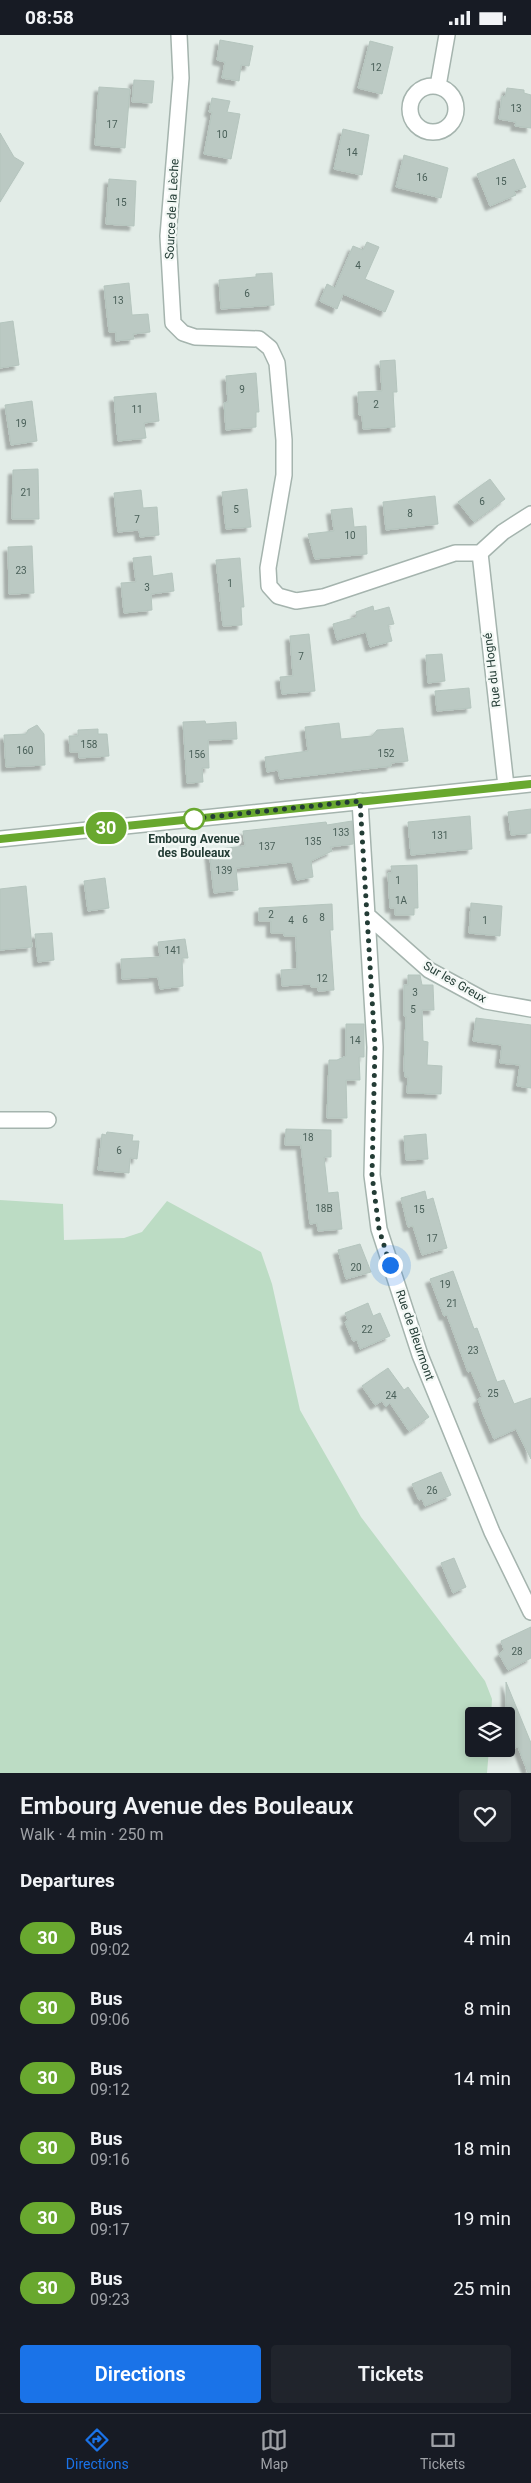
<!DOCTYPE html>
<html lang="en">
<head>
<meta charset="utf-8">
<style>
	body { margin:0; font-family:Roboto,sans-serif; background:#20242c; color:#f1f3f6; height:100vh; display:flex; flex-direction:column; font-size:19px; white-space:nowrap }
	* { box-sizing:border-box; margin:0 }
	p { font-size:16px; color:#9ea1a6 }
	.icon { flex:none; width:28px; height:28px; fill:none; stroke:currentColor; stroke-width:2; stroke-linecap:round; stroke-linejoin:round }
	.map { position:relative; height:1738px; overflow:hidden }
	.side { display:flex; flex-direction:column; background:#171b24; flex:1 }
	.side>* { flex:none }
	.badge { padding:0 10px; border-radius:16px; font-size:18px; line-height:32px }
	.controls { position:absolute; left:465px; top:1672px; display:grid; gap:10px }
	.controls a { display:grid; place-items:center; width:50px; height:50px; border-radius:5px; background:#171b24; box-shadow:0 2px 8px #0003; font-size:25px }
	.you { position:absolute; width:25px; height:25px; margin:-12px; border:4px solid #fff; border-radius:50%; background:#1a73e8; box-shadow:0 0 0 8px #1a73e833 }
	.map>.badge { position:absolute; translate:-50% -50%; box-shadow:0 0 0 2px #fff }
	h2 { padding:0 20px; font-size:19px; line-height:45px }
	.round { display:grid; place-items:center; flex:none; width:52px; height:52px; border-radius:5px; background:#20242c }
	.overview { display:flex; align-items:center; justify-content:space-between; height:85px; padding:0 20px }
	h1 { font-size:24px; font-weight:600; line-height:38px }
	.cta { display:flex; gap:10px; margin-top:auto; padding:10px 20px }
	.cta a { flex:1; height:58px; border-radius:5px; background:#1a73e8; color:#fff; font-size:20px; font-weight:600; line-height:58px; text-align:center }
	.cta a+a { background:#20242c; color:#f1f3f6 }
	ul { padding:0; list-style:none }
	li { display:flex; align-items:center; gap:15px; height:70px; padding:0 20px }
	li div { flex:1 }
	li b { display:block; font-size:19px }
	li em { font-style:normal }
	li .badge { min-width:55px; font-weight:700; text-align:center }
	.status { display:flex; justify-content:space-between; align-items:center; height:35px; padding:0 25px; background:#171b24; direction:ltr }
	.status svg { height:14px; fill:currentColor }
	.tab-bar { display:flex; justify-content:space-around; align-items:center; height:70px; border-top:1px solid #363941; background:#171b24; font-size:14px; color:#9ea1a6 }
	.tab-bar a { display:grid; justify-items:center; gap:2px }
	.tab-bar .selected { color:#1a73e8 }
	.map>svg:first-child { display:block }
	.green { fill:#bcdcc4 }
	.building { fill:#bbc9c3; stroke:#b5c5be; filter:url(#shadow) }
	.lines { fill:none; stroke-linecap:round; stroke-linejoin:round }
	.minor-casing { stroke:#a5b4ae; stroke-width:18 }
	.tertiary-casing { stroke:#a5b4ae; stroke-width:18 }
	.minor { stroke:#fff; stroke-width:15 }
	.tertiary { stroke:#fff; stroke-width:15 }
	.line-casing { stroke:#fff; stroke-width:11 }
	.line { stroke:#69a82f; stroke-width:8 }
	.walk { stroke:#233c35; stroke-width:5; stroke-dasharray:0 9 }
	.stop-dot { fill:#fff; stroke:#69a82f; stroke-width:2.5 }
	.labels { text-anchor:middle; stroke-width:4.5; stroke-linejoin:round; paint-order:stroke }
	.number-label { font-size:10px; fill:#495f58 }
	.street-label { font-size:12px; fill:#233c35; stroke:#f3f8f5 }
	.stop-label { font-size:12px; font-weight:bold; fill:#233c35; stroke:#f3f8f5 }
</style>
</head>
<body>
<div class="status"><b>08:58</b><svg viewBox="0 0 49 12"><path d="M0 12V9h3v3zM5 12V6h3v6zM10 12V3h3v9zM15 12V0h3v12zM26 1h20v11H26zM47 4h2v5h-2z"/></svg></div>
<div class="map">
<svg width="531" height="1738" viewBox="0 0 531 1738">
	<defs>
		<filter id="shadow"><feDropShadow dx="-4.5" dy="4.5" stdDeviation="1" flood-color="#0004"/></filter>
	</defs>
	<rect width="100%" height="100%" fill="#e2ece7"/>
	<path class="green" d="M 0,1165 L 63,1169 L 64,1205 L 124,1203 L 142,1197 L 167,1166 L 261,1217 L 272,1249 L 300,1375 L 361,1482 L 485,1646 L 492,1664 L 491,1681 L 474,1681 L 474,1714 L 489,1714 L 487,1738 L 0,1738 Z"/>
	<path class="building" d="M 220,5 L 253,11 L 249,31 L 241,30 L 239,46 L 222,43 L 225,27 L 217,25 Z
		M 370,6 L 393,12 L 382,59 L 358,53 Z
		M 134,45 L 154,46 L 152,68 L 132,67 Z
		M 99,52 L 130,54 L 125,113 L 95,110 Z
		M 507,53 L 524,55 L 524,58 L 531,60 L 531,93 L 515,91 L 516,87 L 499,84 L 502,61 L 505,62 Z
		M 212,63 L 230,66 L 227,77 L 240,79 L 231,124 L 204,119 L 212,77 L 209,77 Z
		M 343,94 L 369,100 L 362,140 L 334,134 Z
		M 0,98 L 14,122 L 24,128 L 0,167 Z
		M 404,120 L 448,133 L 441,163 L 396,152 Z
		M 514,124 L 526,152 L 514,156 L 516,160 L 490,171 L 477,139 Z
		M 109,144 L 136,146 L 134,191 L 106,189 Z
		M 367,207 L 379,212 L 365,244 L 394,256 L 385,277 L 343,259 L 337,274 L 320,266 L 327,249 L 335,253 L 353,211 L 363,215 Z
		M 272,238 L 274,270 L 221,274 L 219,245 L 256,242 L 256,239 Z
		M 129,248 L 132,280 L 148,279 L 150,297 L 133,299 L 134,304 L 116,306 L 116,297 L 109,297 L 104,251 Z
		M 13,286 L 19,330 L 0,333 L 0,288 Z
		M 395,325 L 397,357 L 393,357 L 395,392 L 363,394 L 362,380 L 359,380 L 358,357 L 382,356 L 380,326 Z
		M 256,338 L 259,377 L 256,377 L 256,392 L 226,395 L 224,368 L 228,367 L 226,341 Z
		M 156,358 L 159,386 L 144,388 L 146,403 L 118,406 L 114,362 Z
		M 32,366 L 37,406 L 11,410 L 5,370 Z
		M 38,434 L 39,484 L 12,484 L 13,435 Z
		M 490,444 L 505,464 L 474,487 L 458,467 Z
		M 247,454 L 251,492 L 226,494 L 222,457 Z
		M 141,455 L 143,473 L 157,472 L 159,500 L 140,502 L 139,495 L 118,497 L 114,458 Z
		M 435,461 L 438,489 L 386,495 L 383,467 Z
		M 352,473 L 354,492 L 366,491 L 367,519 L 315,524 L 308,499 L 334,496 L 331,475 Z
		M 32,511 L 34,558 L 9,559 L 8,512 Z
		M 151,521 L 153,541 L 172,538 L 174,556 L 151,559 L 152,575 L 124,578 L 121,548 L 136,547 L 133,523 Z
		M 240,523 L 244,572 L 241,572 L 242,590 L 223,591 L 216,525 Z
		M 373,571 L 374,576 L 389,572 L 394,589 L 388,590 L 392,606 L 370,612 L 366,597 L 337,605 L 333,589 L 357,582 L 356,577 Z
		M 309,599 L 315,656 L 282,659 L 280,642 L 293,641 L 290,601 Z
		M 442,619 L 445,646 L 428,648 L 426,620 Z
		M 469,653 L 471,673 L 437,676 L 435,656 Z
		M 205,686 L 206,689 L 236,687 L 237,704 L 208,705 L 209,733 L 202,733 L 203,747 L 187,748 L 183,687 Z
		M 339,688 L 341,704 L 372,701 L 377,695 L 403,693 L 408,726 L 391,728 L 391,731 L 280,744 L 278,735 L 267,737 L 265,722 L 308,716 L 305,692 Z
		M 37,690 L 44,699 L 45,730 L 6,732 L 4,700 L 26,699 L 28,695 Z
		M 98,694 L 98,699 L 107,699 L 109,721 L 79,723 L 79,717 L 70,717 L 69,701 L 78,701 L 78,695 Z
		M 531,774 L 531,798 L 511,800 L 508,777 Z
		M 470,781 L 472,814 L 411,820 L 408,787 Z
		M 352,786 L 353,809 L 330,812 L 332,816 L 311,826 L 313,842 L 297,845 L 292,827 L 236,833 L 238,855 L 214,858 L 209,815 L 245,811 L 243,796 L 326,787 L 327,790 Z
		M 417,830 L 418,873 L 414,873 L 414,880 L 395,880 L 395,873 L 390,873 L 388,838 L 392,838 L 391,831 Z
		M 105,843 L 109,873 L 88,876 L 84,846 Z
		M 26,851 L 32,912 L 0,915 L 0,854 Z
		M 471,868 L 502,871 L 500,901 L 469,898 Z
		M 332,869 L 333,895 L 330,895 L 334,955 L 318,956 L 318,952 L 311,952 L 310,949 L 282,951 L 281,935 L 297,934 L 296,901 L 284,901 L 284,898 L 271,898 L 271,886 L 259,886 L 259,873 Z
		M 52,898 L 54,925 L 38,927 L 35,899 Z
		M 185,904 L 188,923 L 182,923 L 183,951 L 160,954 L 158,942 L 122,944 L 121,924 L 160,922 L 158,907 Z
		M 408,940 L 420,940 L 422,950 L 433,950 L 434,975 L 422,975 L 423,1006 L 428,1007 L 427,1030 L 442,1031 L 441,1059 L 407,1058 L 408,1042 L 405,1042 L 404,1033 L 406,981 L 404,981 L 404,950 L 408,950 Z
		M 476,983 L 531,990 L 531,1053 L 517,1051 L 520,1030 L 500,1028 L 502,1010 L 473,1006 Z
		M 346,989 L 364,989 L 364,1022 L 359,1022 L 360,1045 L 346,1045 L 347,1083 L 327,1083 L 329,1025 L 337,1025 L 346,1021 Z
		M 286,1094 L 331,1095 L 331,1122 L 324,1122 L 328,1158 L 338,1157 L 342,1194 L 318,1196 L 317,1188 L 310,1189 L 301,1110 L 285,1110 Z
		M 107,1097 L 133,1100 L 132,1106 L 139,1106 L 137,1124 L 130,1123 L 129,1138 L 98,1135 L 102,1099 L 106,1100 Z
		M 426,1099 L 428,1124 L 406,1125 L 404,1101 Z
		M 425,1156 L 427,1165 L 433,1163 L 447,1213 L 422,1220 L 413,1191 L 408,1192 L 401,1163 Z
		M 360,1209 L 371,1237 L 346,1244 L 338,1215 Z
		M 453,1236 L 474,1294 L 477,1293 L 497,1347 L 504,1345 L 514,1369 L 531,1363 L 531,1424 L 516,1394 L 494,1404 L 484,1381 L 478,1364 L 482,1362 L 471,1336 L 468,1337 L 447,1280 L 444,1281 L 430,1244 Z
		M 368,1268 L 373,1281 L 380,1278 L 390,1301 L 360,1314 L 357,1305 L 353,1306 L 345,1287 L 348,1285 L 345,1278 Z
		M 388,1333 L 404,1355 L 408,1352 L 429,1382 L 409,1396 L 390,1368 L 386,1372 L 382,1366 L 375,1370 L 362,1351 Z
		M 441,1437 L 451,1460 L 425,1471 L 422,1464 L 419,1465 L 412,1449 Z
		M 454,1523 L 466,1552 L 453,1558 L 441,1528 Z
		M 531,1592 L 531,1623 L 508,1635 L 499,1619 L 504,1615 L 501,1606 Z
		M 506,1647 L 531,1708 L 531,1738 L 528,1738 L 518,1712 L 509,1715 L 506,1707 Z"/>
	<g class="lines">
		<g class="minor-casing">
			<path id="minor" d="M 179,0 L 181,43 L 168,201 L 173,288 L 183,298 L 195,302 L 259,304 L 270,313 L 277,328 L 284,405 L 284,440 L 268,533 L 269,551 L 278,561 L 296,566 L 323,562 L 455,518 L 480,518
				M410 74a23 23 0 1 1 46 0a23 23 0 1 1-46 0Z
				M 438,51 L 447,0
				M 506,751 L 480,518 L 503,497 L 531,479
				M 360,766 L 375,1012 L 372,1140 L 379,1194 L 420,1320 L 492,1497 L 531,1577
				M 367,880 L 429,935 L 486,966 L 531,974
				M 0,1085 L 48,1085"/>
		</g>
		<g class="tertiary-casing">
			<path id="tertiary" d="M 0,804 L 531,749"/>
		</g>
		<use href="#minor" class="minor"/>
		<use href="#tertiary" class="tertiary"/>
	</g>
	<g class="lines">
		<g class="line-casing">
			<path id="line" d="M 0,804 L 531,749"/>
		</g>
		<use href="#line" class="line"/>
		<path class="walk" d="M 194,784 L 190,784 L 360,766 L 375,1012 L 372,1140 L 379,1194 L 390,1230"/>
	</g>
	<circle class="stop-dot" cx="194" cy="784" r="10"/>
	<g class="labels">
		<g class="number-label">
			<text x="376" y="36">12</text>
			<text x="516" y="77">13</text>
			<text x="112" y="93">17</text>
			<text x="222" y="103">10</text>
			<text x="352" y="121">14</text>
			<text x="422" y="146">16</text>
			<text x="501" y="150">15</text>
			<text x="121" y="171">15</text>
			<text x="358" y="234">4</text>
			<text x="247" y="262">6</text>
			<text x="118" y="269">13</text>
			<text x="242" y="358">9</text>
			<text x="376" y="373">2</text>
			<text x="137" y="378">11</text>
			<text x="21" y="392">19</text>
			<text x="26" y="461">21</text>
			<text x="482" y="470">6</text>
			<text x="236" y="478">5</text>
			<text x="410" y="482">8</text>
			<text x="137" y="488">7</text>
			<text x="350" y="504">10</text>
			<text x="21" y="539">23</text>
			<text x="230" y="552">1</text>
			<text x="147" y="556">3</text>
			<text x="301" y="625">7</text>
			<text x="89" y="713">158</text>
			<text x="25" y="719">160</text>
			<text x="386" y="722">152</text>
			<text x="197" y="723">156</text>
			<text x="341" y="801">133</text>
			<text x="440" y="804">131</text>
			<text x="313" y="810">135</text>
			<text x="267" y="815">137</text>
			<text x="224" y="839">139</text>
			<text x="398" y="849">1</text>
			<text x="401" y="869">1A</text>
			<text x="271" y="883">2</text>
			<text x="322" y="886">8</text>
			<text x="305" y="888">6</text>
			<text x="291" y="889">4</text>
			<text x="485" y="889">1</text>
			<text x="173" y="919">141</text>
			<text x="322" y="947">12</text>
			<text x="415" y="961">3</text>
			<text x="413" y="978">5</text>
			<text x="355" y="1009">14</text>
			<text x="308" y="1106">18</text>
			<text x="119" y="1119">6</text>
			<text x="324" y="1177">18B</text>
			<text x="419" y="1178">15</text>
			<text x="432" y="1207">17</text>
			<text x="356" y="1236">20</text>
			<text x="445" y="1253">19</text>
			<text x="452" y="1272">21</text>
			<text x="367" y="1298">22</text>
			<text x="473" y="1319">23</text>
			<text x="493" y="1362">25</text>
			<text x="391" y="1364">24</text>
			<text x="432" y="1459">26</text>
			<text x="517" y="1620">28</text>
		</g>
		<g class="street-label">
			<text transform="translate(172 174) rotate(-87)" y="4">Source de la Lèche</text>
			<text transform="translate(492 635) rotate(-97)" y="4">Rue du Hogné</text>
			<text transform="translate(455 947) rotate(30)" y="4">Sur les Greux</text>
			<text transform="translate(415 1300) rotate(71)" y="4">Rue de Bleurmont</text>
		</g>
		<g class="stop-label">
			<text x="194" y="808">Embourg Avenue<tspan x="194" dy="14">des Bouleaux</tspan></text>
		</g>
	</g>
</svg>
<div class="controls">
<a><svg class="icon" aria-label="layers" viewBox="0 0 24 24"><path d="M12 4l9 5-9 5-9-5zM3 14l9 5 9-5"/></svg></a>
</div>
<div class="you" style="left:390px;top:1230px"></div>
<b class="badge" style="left:106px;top:793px;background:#69a82f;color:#fff">30</b>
</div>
<section class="side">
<div class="overview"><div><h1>Embourg Avenue des Bouleaux</h1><p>Walk · 4 min · 250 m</p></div><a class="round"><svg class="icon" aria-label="heart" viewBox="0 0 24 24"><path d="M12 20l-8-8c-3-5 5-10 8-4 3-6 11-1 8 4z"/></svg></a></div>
<h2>Departures</h2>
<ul>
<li><span class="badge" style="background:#69a82f;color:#fff">30</span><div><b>Bus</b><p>09:02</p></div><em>4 min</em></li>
<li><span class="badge" style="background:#69a82f;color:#fff">30</span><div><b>Bus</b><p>09:06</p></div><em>8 min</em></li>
<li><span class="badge" style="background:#69a82f;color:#fff">30</span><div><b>Bus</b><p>09:12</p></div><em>14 min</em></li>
<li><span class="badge" style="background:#69a82f;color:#fff">30</span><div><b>Bus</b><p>09:16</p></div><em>18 min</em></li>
<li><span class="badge" style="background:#69a82f;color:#fff">30</span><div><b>Bus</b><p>09:17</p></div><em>19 min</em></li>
<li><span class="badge" style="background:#69a82f;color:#fff">30</span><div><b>Bus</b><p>09:23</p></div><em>25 min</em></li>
</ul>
<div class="cta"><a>Directions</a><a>Tickets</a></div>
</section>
<nav class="tab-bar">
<a class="selected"><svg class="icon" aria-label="directions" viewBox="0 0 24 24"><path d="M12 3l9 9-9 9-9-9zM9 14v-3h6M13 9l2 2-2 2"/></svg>Directions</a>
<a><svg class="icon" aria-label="map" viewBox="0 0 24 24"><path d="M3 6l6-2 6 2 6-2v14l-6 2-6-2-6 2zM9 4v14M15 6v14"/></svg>Map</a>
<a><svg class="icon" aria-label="tickets" viewBox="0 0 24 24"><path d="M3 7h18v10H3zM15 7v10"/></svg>Tickets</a>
</nav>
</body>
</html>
